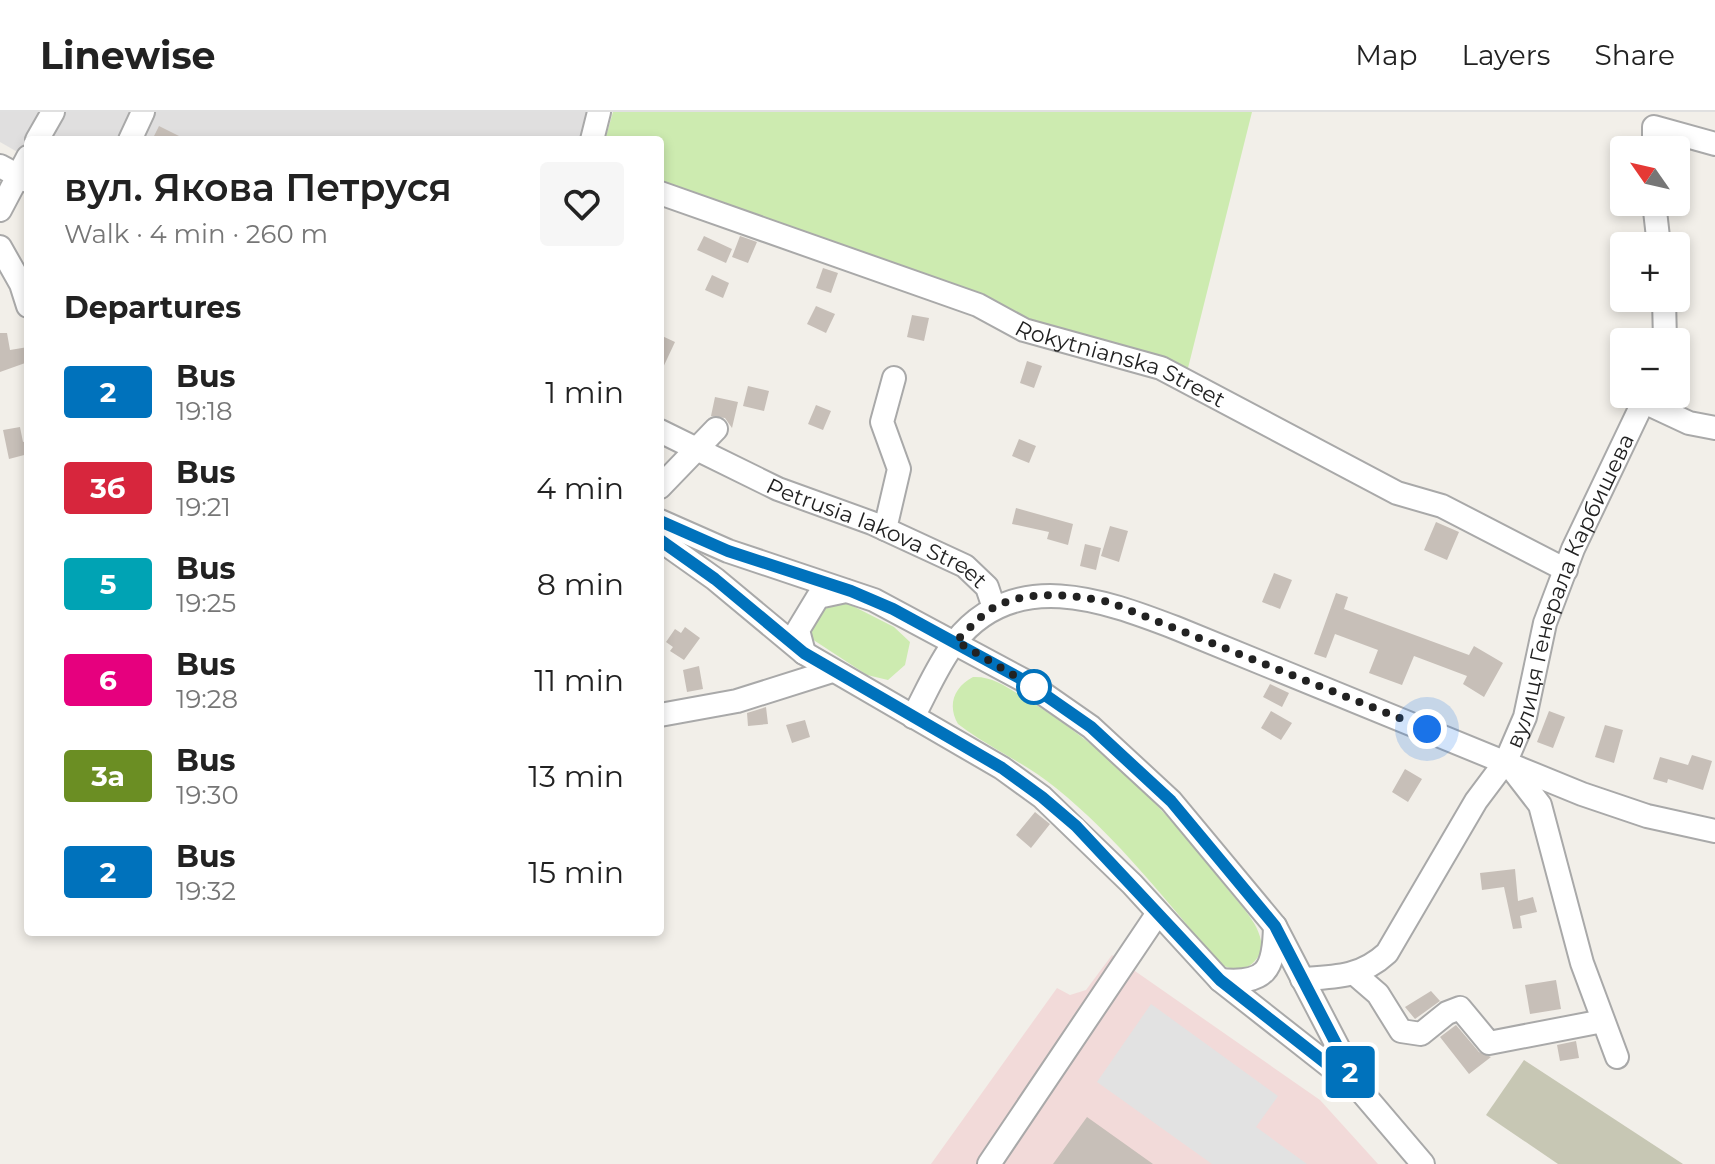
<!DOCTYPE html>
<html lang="en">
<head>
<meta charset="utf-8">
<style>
	body { margin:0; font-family:Montserrat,sans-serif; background:#f6f6f6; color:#222; height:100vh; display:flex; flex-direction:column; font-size:30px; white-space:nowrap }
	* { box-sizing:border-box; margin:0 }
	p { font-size:26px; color:#767676 }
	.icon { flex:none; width:44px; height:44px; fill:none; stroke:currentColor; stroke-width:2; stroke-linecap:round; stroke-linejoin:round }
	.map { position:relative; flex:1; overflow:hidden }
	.panel { position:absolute; left:24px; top:24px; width:640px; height:800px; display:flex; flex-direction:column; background:#fff; border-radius:8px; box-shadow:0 4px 12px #0003 }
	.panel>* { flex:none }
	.badge { padding:0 16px; border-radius:6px; font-size:28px; line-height:52px }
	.needle { width:52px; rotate:304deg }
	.tools { position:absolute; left:1610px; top:24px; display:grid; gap:16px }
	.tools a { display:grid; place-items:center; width:80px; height:80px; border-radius:8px; background:#fff; box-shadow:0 4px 12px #0003; font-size:40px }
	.you { position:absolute; width:40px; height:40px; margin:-20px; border:6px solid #fff; border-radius:50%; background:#1a73e8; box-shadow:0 0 0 12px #1a73e833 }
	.map>.badge { position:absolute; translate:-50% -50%; box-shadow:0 0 0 4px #fff }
	h2 { padding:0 40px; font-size:30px; line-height:72px }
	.round { display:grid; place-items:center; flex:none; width:84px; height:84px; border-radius:8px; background:#f6f6f6 }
	.headline { display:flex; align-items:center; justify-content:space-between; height:136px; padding:0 40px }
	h1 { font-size:38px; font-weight:600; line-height:60px }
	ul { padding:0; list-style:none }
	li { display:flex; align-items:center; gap:24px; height:96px; padding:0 40px }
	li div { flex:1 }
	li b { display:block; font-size:30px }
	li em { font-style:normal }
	li .badge { min-width:88px; font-weight:700; text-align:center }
	header { display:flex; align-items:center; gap:48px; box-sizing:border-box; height:112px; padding:0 40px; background:#fff; border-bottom:2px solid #e0e0e0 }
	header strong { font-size:38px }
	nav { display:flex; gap:44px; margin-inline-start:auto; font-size:28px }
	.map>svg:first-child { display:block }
	.residential { fill:#e0dfdf }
	.commercial { fill:#f2dad9 }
	.construction { fill:#c7c7b4 }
	.grass { fill:#cdebb0 }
	.parking { fill:#e2e2e2 }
	.building { fill:#c7bfb8 }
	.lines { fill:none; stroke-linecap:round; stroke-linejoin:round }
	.minor-casing { stroke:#a9a9a9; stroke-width:26 }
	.minor { stroke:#fff; stroke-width:22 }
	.line-casing { stroke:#fff; stroke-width:18 }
	.line { stroke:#0072bc; stroke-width:12 }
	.walk { stroke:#222; stroke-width:8; stroke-dasharray:0 14.4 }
	.stop-dot { fill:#fff; stroke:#0072bc; stroke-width:4 }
	.labels { text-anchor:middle; stroke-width:7; stroke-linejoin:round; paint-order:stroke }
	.street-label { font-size:22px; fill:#222; stroke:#fff }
</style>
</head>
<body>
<header>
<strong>Linewise</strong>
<nav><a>Map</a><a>Layers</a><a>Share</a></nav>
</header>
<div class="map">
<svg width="1715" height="1052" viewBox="0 0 1715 1052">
	<rect width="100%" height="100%" fill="#f2efe9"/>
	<path class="residential" d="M 0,0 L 588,0 L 580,28 L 28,28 L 28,46 L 0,30 Z"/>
	<path class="commercial" d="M 1112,843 L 1320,988 L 1378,1052 L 931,1052 L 1057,876 L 1070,883 L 1086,878 Z"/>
	<path class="construction" d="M 1524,948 L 1683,1052 L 1558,1052 L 1486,1003 Z"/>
	<path class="grass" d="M 613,0 L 1252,0 L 1188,256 L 1024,212 L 660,77 L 660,28 L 605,28 Z
		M 843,489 L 894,515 L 910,530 L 905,553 L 888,568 L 867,563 L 812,527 L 809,519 L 816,495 Z
		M 973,565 C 992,564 1007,575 1023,585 C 1103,632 1170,701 1226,775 C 1240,793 1262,813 1262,837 C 1254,857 1239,862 1220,852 C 1168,791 1118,726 1056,676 C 1026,651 989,636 958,612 C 947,593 954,575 973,565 Z"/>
	<path class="parking" d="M 1151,892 L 1278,984 L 1256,1015 L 1307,1052 L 1212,1052 L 1097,970 Z"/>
	<path class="building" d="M 159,14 L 187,28 L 152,28 Z
		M 704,124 L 732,137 L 726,151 L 697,138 Z
		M 740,124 L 757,130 L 748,151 L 732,145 Z
		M 823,156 L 838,161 L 831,181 L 816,176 Z
		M 712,163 L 729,171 L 723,186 L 705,178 Z
		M 816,194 L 835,202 L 826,221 L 807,212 Z
		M 912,203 L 929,206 L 924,229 L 907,225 Z
		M 0,221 L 7,221 L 10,238 L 28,235 L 28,250 L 0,260 Z
		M 660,223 L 675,230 L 660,262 Z
		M 1027,249 L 1042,254 L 1034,276 L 1020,271 Z
		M 748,274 L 769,279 L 764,299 L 743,294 Z
		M 715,285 L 738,290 L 732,316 L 725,306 L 711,304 Z
		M 816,293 L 831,299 L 823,318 L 808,312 Z
		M 20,315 L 23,330 L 28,329 L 28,342 L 9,347 L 3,318 Z
		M 1019,327 L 1036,334 L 1029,351 L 1012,344 Z
		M 1016,396 L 1073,412 L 1068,433 L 1047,427 L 1049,420 L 1012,412 Z
		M 1436,410 L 1459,420 L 1447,448 L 1424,438 Z
		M 1110,414 L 1128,419 L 1119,450 L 1101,444 Z
		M 1085,432 L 1101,436 L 1096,458 L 1080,454 Z
		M 1274,461 L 1292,468 L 1280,497 L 1262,490 Z
		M 1336,481 L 1348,485 L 1344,497 L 1469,543 L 1474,534 L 1503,551 L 1484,585 L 1463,572 L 1467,564 L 1414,544 L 1402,573 L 1369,561 L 1378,538 L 1335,522 L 1326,546 L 1314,542 Z
		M 685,515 L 700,526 L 684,548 L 670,539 L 673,535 L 666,530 L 675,517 L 681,521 Z
		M 699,554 L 703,577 L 687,580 L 683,558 Z
		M 1270,572 L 1289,581 L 1282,595 L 1263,585 Z
		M 766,595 L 768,612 L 748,614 L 747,601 Z
		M 1271,599 L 1292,611 L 1281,628 L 1261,616 Z
		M 1549,599 L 1565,605 L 1553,636 L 1537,630 Z
		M 805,608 L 810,625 L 792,631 L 786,613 Z
		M 1605,613 L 1623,618 L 1614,651 L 1595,645 Z
		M 1692,643 L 1712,649 L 1703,678 L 1668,667 L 1667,671 L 1653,667 L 1660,645 L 1688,653 Z
		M 1405,657 L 1422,667 L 1408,690 L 1392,680 Z
		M 1035,700 L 1050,712 L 1031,736 L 1016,723 Z
		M 1515,757 L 1518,789 L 1533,785 L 1537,800 L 1520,804 L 1522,816 L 1513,817 L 1504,775 L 1482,778 L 1480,761 Z
		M 1556,868 L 1561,897 L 1530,902 L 1525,873 Z
		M 1431,879 L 1440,889 L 1415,907 L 1405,895 Z
		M 1456,913 L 1479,940 L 1491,945 L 1469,962 L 1440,925 Z
		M 1576,929 L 1579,946 L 1560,949 L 1557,933 Z
		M 1087,1005 L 1153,1052 L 1053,1052 Z"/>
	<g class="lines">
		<g class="minor-casing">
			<g id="minor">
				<path d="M 37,28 L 53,0"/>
				<path d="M 130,28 L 143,0"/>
				<path d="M 592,28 L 599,0"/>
				<path d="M 1654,38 L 1654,15 L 1715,32"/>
				<path d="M 0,54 L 28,69"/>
				<path id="s1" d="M 660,81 L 978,193 L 1024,218 L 1161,256 L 1397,381 L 1442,394 L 1566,458"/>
				<path d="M 1654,90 L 1659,134"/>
				<path d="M 0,98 L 28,45"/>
				<path d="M 0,135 L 21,172 L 28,194"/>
				<path d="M 1664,186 L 1665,230"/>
				<path d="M 1644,290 L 1689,311 L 1715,316"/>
				<path id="s2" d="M 660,319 L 778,377 L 872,411 L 965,454 L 987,475 L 994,496"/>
				<path d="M 660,375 L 716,317"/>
				<path d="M 660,409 L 728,439 L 874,488 L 1025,569 L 1091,615 L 1171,689 L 1275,814 L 1354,966"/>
				<path d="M 885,417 L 899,357 L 882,310 L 894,266"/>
				<path d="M 660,428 L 715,467 L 804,541 L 1002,656 L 1042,685 L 1132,772 L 1220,868 L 1360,978 L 1423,1052"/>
				<path d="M 804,541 L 798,518 L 818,485 L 846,479"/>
				<path d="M 660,603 L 737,589 L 832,559"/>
				<path d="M 913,605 C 926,581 938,552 955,530 C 1014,455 1103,488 1176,516 L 1582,682 L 1647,704 L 1715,719"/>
				<path d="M 1356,863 L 1378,882 L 1401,919 L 1421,922 L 1447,901 L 1460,896 L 1489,931 L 1603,909"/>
				<path d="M 1302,867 C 1336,865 1361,865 1387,841 L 1476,689 L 1506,649"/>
				<path d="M 1220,868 C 1266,872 1274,859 1275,814"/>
				<path id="s3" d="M 1617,945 L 1582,851 L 1540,693 L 1506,649 L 1525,605 L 1545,511 L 1573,437 L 1647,282"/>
				<path d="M 989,1052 L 1158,801"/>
			</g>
		</g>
		<use href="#minor" class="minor"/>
	</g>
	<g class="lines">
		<g class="line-casing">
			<path id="line" d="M 660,409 L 728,439 L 851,479 L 893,497 L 1025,569 L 1091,615 L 1171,689 L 1275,814 L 1360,978 L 1220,868 L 1076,714 L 1042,685 L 1002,656 L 804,541 L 715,467 L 660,428"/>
		</g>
		<use href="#line" class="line"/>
		<path class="walk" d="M 1034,575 L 1042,580 L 956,529 C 967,519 980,504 993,496 C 1026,477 1074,483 1109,490 L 1427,617"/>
	</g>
	<circle class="stop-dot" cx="1034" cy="575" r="16"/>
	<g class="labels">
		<g class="street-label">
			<text dy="8" stroke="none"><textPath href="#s1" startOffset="492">Rokytnianska Street</textPath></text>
			<text dy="8" stroke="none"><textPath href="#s2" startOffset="240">Petrusia Iakova Street</textPath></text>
			<text dy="8" stroke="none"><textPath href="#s3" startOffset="502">вулиця Генерала Карбишева</textPath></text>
		</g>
	</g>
</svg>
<div class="tools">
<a><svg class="needle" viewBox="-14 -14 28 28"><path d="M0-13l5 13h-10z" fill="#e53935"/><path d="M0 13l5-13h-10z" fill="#767676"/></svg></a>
<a>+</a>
<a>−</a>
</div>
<div class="you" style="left:1427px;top:617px"></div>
<b class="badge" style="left:1350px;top:960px;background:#0072bc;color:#fff">2</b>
<section class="panel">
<div class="headline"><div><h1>вул. Якова Петруся</h1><p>Walk · 4 min · 260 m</p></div><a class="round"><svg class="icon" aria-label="heart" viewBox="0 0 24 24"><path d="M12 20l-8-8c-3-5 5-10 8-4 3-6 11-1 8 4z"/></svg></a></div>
<h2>Departures</h2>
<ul>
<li><span class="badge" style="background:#0072bc;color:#fff">2</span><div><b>Bus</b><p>19:18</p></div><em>1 min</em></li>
<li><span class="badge" style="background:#d7263d;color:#fff">3б</span><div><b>Bus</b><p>19:21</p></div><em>4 min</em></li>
<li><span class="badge" style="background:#00a3b4;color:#fff">5</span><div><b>Bus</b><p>19:25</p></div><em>8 min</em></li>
<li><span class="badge" style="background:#e6007e;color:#fff">6</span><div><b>Bus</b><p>19:28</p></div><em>11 min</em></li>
<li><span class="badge" style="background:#6b8e23;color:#fff">3а</span><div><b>Bus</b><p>19:30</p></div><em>13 min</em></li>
<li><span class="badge" style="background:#0072bc;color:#fff">2</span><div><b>Bus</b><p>19:32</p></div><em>15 min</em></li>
</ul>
</section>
</div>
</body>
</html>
